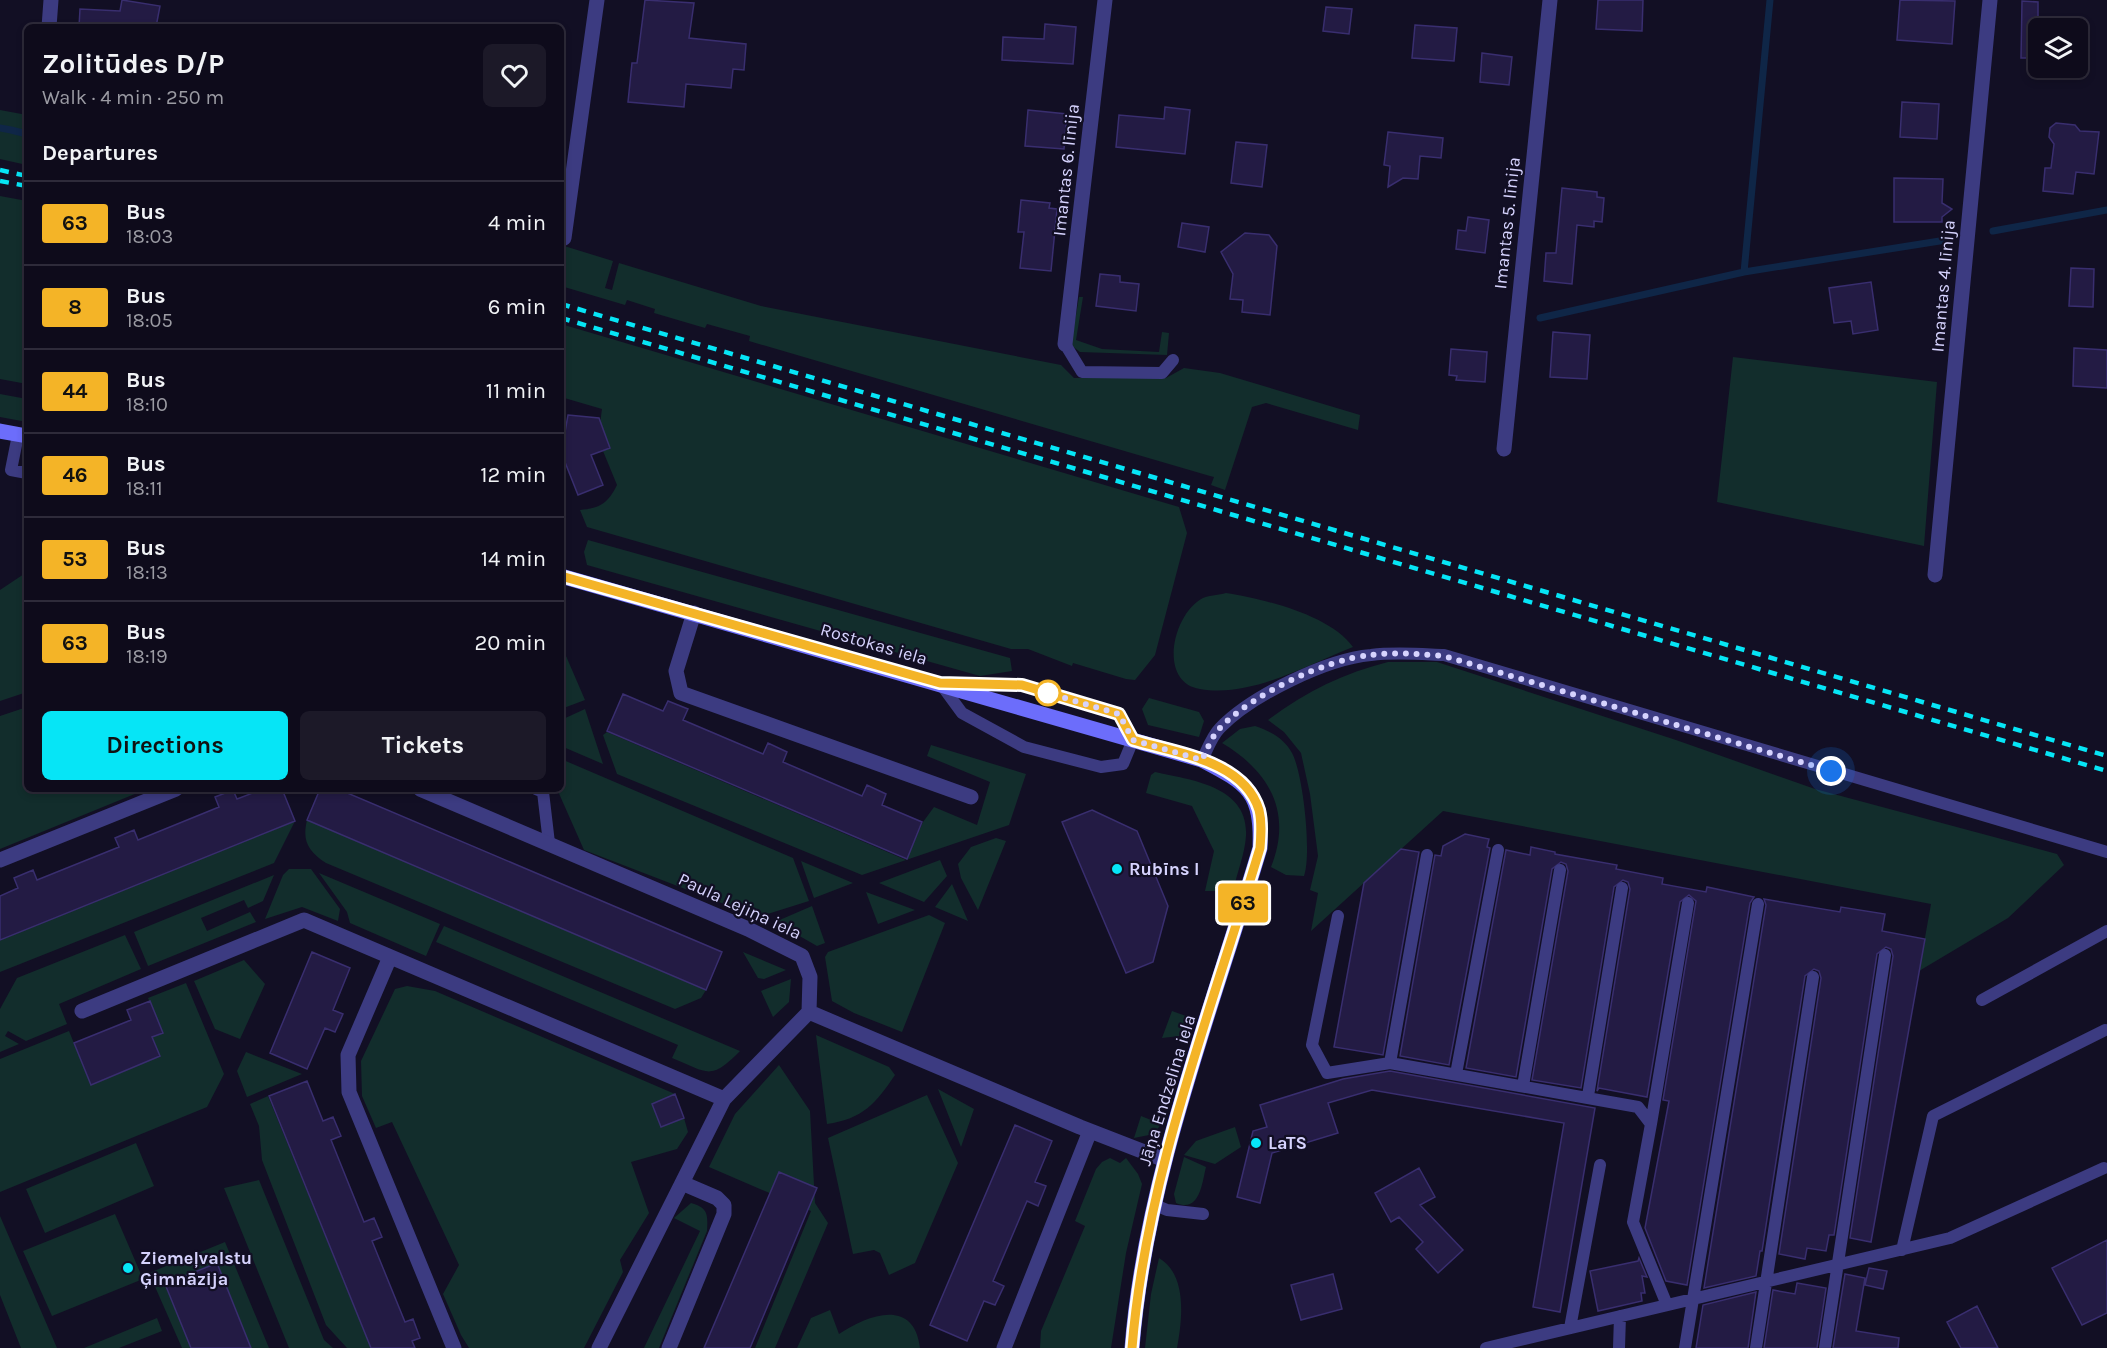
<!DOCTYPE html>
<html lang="en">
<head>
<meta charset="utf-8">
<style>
	body { margin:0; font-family:Karla,sans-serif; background:#1c1928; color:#f1f3f6; height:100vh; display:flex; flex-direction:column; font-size:22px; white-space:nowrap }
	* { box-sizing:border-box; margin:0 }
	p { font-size:20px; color:#9b9ba3 }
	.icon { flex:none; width:33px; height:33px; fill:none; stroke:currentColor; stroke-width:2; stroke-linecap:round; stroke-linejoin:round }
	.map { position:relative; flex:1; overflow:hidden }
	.side { position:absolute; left:24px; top:24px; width:540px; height:768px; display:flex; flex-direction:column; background:#0e0b1b; border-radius:9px; box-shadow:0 3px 9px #0003,0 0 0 2px #2e2b3a }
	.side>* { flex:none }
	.badge { padding:0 12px; border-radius:4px; font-size:21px; line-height:39px }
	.fabs { position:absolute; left:2028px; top:18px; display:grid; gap:12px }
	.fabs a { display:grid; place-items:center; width:60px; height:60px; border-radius:9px; background:#0e0b1b; box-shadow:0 3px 9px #0003,0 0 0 2px #2e2b3a; font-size:30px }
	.you { position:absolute; width:30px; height:30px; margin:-15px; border:4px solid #fff; border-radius:50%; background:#1a73e8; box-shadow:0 0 0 9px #1a73e833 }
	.map>.badge { position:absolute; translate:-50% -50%; box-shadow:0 0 0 3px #fff }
	h2 { padding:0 18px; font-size:22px; line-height:54px }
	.round { display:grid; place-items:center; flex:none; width:63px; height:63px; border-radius:9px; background:#1c1928 }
	.headline { display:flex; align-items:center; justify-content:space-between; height:102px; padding:0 18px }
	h1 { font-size:28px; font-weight:700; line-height:45px }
	.primary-button { display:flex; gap:12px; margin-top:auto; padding:12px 18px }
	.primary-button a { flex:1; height:69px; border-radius:9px; background:#06e5f6; color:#111; font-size:24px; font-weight:700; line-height:69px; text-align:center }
	.primary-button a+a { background:#1c1928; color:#f1f3f6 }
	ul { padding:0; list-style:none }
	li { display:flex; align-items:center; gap:18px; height:84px; padding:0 18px; border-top:2px solid #2e2b3a }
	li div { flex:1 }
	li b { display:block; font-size:22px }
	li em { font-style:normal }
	li .badge { min-width:66px; font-weight:700; text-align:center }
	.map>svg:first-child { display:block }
	.green { fill:#122d2c }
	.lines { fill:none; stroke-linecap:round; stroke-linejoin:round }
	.stream { stroke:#0f2647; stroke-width:7 }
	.building { fill:#231b44; stroke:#392e6f; stroke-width:1.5 }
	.lane { stroke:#3c3b81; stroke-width:12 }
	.street { stroke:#3c3b81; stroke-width:15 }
	.secondary { stroke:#6c6dfb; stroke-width:15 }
	.rail { stroke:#06e5f6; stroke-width:4.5; stroke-dasharray:9 8; stroke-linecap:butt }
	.line-casing { stroke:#fff; stroke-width:14 }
	.line { stroke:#f4b427; stroke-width:9 }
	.walk { stroke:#d6d3fe; stroke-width:6; stroke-dasharray:0 10.8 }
	.stop-dot { fill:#fff; stroke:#f4b427; stroke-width:3 }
	.poi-dot { fill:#06e5f6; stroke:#120f24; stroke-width:2 }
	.labels { text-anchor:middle; stroke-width:4.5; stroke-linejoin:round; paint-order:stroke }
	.street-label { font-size:18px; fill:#d6d3fe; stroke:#120f24 }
	.poi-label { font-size:18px; font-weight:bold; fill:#d6d3fe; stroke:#120f24; text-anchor:start }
</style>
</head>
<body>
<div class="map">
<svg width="2107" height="1348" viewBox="0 0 2107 1348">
	<rect width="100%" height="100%" fill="#120f24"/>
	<path class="green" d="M 0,110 L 27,115 L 27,165 L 0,159 Z
		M 0,196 L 27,201 L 27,384 L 0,379 Z
		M 561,245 L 613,261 L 605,288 L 612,290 L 619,263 L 761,306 L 1061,365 L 1074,378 L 1166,378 L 1184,368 L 1220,373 L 1360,415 L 1358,430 L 1266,403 L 1252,407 L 1225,490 L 1211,485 L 1214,477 L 1210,476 L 749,341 L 750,336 L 707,324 L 705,328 L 654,313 L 655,309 L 627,300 L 625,305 L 561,286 Z
		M 1079,297 L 1083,297 L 1076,340 L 1102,349 L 1159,352 L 1162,332 L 1169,333 L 1167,355 L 1080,352 L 1071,345 Z
		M 561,324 L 1179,507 L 1187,533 L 1155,655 L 1135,680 L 1126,679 L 1073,663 L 1072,666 L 1028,649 L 1011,649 L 587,527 L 580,510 C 601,508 608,503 617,485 L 603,451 L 609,448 L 600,424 L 602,409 L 561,397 Z
		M 1733,357 L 1937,382 L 1924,546 L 1717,502 Z
		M 0,394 L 27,399 L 27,422 L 0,417 Z
		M 588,540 L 1010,658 L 1012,671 L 980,676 L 587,565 L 584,552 Z
		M 27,572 L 27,692 L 0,701 L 0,590 Z
		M 1226,593 C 1264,599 1330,615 1353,647 C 1306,665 1252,698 1200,689 C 1157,682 1173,613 1203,598 C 1210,595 1219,595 1226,593 Z
		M 563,649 L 585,700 L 561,709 L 561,654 Z
		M 1388,662 L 1437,662 L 1676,740 L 1815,789 L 2057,854 L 2064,865 L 2008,918 L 1919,971 L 1931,904 L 1443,811 L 1311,931 L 1318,893 L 1310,890 L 1318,856 L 1310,794 L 1301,753 L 1284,732 L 1268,720 C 1305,692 1344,673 1388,662 Z
		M 1149,698 L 1199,712 L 1204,721 L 1199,737 L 1148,725 L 1142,709 Z
		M 27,707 L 27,789 L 147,789 L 0,849 L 0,716 Z
		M 585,709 L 603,764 L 561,746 L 561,720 Z
		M 1255,726 C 1270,731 1284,738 1292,753 C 1303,773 1312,854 1304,876 L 1286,875 L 1271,867 C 1293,812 1269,771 1222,743 L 1240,729 Z
		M 607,732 L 906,860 L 923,822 L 934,807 L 977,825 L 990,782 L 927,756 L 931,745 L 1026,774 L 1009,825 L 862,875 L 617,774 L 603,735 Z
		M 561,759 L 793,858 L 809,901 L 758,917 L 584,850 L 557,789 L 561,789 Z
		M 1155,772 C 1191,780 1249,786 1246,836 C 1245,853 1237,873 1233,891 L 1205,891 L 1214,851 L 1192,806 L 1146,793 L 1151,775 Z
		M 307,820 L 706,990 L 701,998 L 675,1009 L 326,863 C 308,851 302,841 307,820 Z
		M 295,821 L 274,863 L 0,972 L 0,940 Z
		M 996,838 L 1006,841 L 978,910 L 961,878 L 958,864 L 971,847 Z
		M 940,860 L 947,876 L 924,902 L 879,883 Z
		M 801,861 L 853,883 L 814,898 Z
		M 289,869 L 311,869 L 340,909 L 338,921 L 302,907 L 265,919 L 283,875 Z
		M 319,873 L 440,924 L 426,956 L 350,923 L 347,912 Z
		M 274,875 L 263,901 L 248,908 L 244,900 L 201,918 L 207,931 L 250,912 L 256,922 L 148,966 L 134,932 Z
		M 952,884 L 968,921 L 935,907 Z
		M 866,892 L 915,910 L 878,924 Z
		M 812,906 L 825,943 L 817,946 L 775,922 Z
		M 929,915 L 945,923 L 902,1032 L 854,1013 L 832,1001 L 825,957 L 828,952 Z
		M 444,926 L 740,1051 C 710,1081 709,1073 672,1058 L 678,1045 L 436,942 Z
		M 125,935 L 141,969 L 59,1004 L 67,1024 L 26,1041 L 8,1031 L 5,1036 L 19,1044 L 0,1052 L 0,1009 L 17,978 Z
		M 743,952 L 786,970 L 764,979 L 758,978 Z
		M 244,960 L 265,984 L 240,1039 L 215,1029 L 194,981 Z
		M 791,979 L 789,1002 L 773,1017 L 761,991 Z
		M 186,983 L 224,1074 L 207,1107 L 0,1192 L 0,1059 L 69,1031 L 91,1085 L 160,1056 L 152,1037 L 163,1033 L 148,998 Z
		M 407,986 L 435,991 L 675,1094 L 661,1127 L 684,1118 L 688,1132 L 677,1149 L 631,1162 L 649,1213 L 620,1260 L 623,1272 L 584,1348 L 469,1348 L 461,1335 L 443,1294 L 459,1265 L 392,1122 L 376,1128 L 362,1096 L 361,1061 L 395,989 Z
		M 1172,1011 L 1186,1016 L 1191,1021 L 1188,1035 L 1162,1038 Z
		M 816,1035 L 889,1067 L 895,1075 C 876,1103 863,1119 827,1124 Z
		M 246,1052 L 302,1074 L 247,1097 L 237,1071 Z
		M 779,1065 L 810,1111 L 815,1203 L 828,1223 L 775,1348 L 755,1348 L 811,1211 L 709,1167 L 735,1114 Z
		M 938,1089 L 974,1109 L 961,1147 Z
		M 927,1095 L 958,1163 L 915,1263 L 889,1275 L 880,1253 L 874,1250 L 853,1254 L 828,1138 Z
		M 268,1096 L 371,1348 L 347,1348 L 326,1325 L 262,1160 L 259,1126 L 250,1104 Z
		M 1141,1116 L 1161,1124 L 1154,1134 L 1134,1138 Z
		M 1235,1127 L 1241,1147 L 1215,1164 L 1184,1155 L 1196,1141 Z
		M 136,1143 L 154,1186 L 45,1233 L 26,1189 Z
		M 1184,1157 L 1206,1167 C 1202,1183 1200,1213 1176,1203 L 1174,1194 Z
		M 1110,1158 L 1120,1163 L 1126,1158 L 1138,1174 L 1142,1184 L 1126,1253 L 1111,1348 L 1040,1348 L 1041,1331 L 1085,1226 L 1075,1221 L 1096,1169 L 1102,1162 Z
		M 259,1180 L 324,1340 L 333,1348 L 289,1348 L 224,1188 Z
		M 691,1203 C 708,1208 708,1214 707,1231 L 659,1348 L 644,1348 L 700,1231 L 674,1218 Z
		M 115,1214 L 143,1279 L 52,1316 L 23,1251 Z
		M 0,1216 L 57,1348 L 21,1348 L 0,1295 Z
		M 225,1242 L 269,1348 L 251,1348 L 216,1263 L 165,1284 L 191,1348 L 182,1348 L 149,1273 Z
		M 1159,1258 C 1188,1275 1182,1321 1177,1348 L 1145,1348 L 1151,1294 Z
		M 830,1310 L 839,1334 C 867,1315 914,1297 920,1348 L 797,1348 L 811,1318 Z
		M 157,1318 L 162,1331 L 119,1348 L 84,1348 Z"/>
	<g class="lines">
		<path class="stream" d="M 0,128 L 11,130
			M 11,130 L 27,134
			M 1993,231 L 2107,210
			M 1744,272 L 1770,0
			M 1540,318 L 1744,272 L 1946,240"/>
	</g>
	<path class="building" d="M 122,0 L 160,6 L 156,27 L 79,27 L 80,9 L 120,11 Z
		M 645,0 L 694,3 L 689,38 L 746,44 L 744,70 L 733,69 L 731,88 L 686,84 L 684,107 L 628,102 L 632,63 L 637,63 Z
		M 1598,0 L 1643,0 L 1642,31 L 1596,29 Z
		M 1900,0 L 1955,1 L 1952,44 L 1897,40 Z
		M 2022,1 L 2038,2 L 2038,58 L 2021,58 Z
		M 1326,7 L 1352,9 L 1349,34 L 1323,31 Z
		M 1045,24 L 1076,27 L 1073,64 L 1002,60 L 1003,37 L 1044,39 Z
		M 1415,25 L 1457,28 L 1454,61 L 1412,58 Z
		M 1482,53 L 1512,57 L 1509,85 L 1480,82 Z
		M 1902,102 L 1939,104 L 1937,139 L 1900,137 Z
		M 1165,107 L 1190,110 L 1185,154 L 1116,147 L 1119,115 L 1164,119 Z
		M 1028,110 L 1067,114 L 1064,149 L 1025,146 Z
		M 2056,123 L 2075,125 L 2080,131 L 2099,132 L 2094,174 L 2076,172 L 2073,194 L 2043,191 L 2045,168 L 2051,168 L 2054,144 L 2049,137 L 2050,128 Z
		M 1388,132 L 1443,138 L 1441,158 L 1420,156 L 1418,179 L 1403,178 L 1388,187 L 1390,166 L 1384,165 Z
		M 1236,142 L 1267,145 L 1262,187 L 1231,183 Z
		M 1894,178 L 1943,179 L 1942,203 L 1952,209 L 1942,217 L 1942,222 L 1894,222 Z
		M 1562,188 L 1597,192 L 1597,197 L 1604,198 L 1602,222 L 1594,221 L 1594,227 L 1577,225 L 1572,284 L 1544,281 L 1546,253 L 1556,253 Z
		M 1021,200 L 1050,203 L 1049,208 L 1057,209 L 1051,271 L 1020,268 L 1024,232 L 1018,232 Z
		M 1468,217 L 1489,220 L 1485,253 L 1456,249 L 1458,230 L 1466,231 Z
		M 1182,223 L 1209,227 L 1205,252 L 1178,247 Z
		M 1245,233 L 1269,235 L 1277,246 L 1270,315 L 1242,312 L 1243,300 L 1230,299 L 1233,274 L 1221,252 Z
		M 2071,268 L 2094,269 L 2093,307 L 2069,306 Z
		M 1100,274 L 1120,276 L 1120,282 L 1139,284 L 1136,311 L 1096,306 Z
		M 1871,282 L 1878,330 L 1853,334 L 1851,321 L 1834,323 L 1829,288 Z
		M 1553,332 L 1590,335 L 1587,379 L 1550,377 Z
		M 2074,348 L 2107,350 L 2107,388 L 2073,386 Z
		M 1451,349 L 1487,352 L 1485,382 L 1456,380 L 1457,376 L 1449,375 Z
		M 568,415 L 599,418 L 610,448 L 591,455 L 603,485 L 578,495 L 561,452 L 561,439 L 564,438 Z
		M 623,694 L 663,711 L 668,701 L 688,709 L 683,720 L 763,754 L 768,743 L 787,752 L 783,762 L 862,796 L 867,785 L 886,794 L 882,805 L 922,822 L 907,859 L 607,731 Z
		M 263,789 L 282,789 L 295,821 L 0,940 L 0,896 L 18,888 L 14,878 L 33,870 L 37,880 L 119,847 L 115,838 L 134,830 L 138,840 L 219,807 L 215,797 L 233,790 L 237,799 Z
		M 320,789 L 338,789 L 722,952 L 706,990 L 307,820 Z
		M 1092,810 L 1137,831 L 1168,906 L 1153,962 L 1126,973 L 1062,822 Z
		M 1465,834 L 1489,839 L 1487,847 L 1490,848 L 1449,1065 L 1400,1056 L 1435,855 L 1441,856 L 1443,846 Z
		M 1531,847 L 1555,852 L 1555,854 L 1617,865 L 1616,869 L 1663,878 L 1662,884 L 1706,892 L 1707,887 L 1754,897 L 1750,903 L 1687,1285 L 1666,1281 L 1645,1228 L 1669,1101 L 1663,1100 L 1696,901 L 1689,895 L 1680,902 L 1647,1097 L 1599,1088 L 1597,1091 L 1630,889 L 1628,882 L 1623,880 L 1614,887 L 1581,1088 L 1532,1080 L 1568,871 L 1566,864 L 1561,862 L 1552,869 L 1516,1077 L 1466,1068 L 1506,850 L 1530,855 Z
		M 1401,849 L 1419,852 L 1383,1055 L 1334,1047 L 1364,883 Z
		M 1764,899 L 1840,912 L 1841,907 L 1885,914 L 1882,931 L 1925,939 L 1871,1242 L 1850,1238 L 1893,956 L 1891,949 L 1886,947 L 1877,954 L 1834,1235 L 1829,1235 L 1826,1251 L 1807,1248 L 1805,1259 L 1779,1254 L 1821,978 L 1819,971 L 1814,969 L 1805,976 L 1762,1251 L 1760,1251 L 1756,1276 L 1704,1288 L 1766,905 Z
		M 312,952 L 350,968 L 333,1010 L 343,1014 L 335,1032 L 325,1028 L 307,1069 L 270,1053 Z
		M 150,1001 L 163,1033 L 152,1037 L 160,1056 L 91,1085 L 74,1043 L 131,1020 L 127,1010 Z
		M 1390,1071 L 1595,1108 L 1560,1312 L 1533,1307 L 1564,1123 L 1372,1090 L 1328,1103 L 1338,1133 L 1272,1153 L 1260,1203 L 1237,1197 L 1253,1131 L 1267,1127 L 1260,1105 L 1343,1079 Z
		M 307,1081 L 323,1121 L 333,1117 L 341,1136 L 331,1140 L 364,1222 L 374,1218 L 382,1237 L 372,1241 L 405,1322 L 413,1319 L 420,1338 L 412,1341 L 415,1348 L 371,1348 L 269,1096 Z
		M 675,1094 L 684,1118 L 661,1127 L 652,1104 Z
		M 1015,1125 L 1052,1141 L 1035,1182 L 1046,1186 L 1038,1206 L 1027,1201 L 993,1281 L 1004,1286 L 995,1305 L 984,1301 L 967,1341 L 930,1325 Z
		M 1419,1168 L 1435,1197 L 1420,1205 L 1463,1250 L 1438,1273 L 1416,1249 L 1423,1242 L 1399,1217 L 1391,1222 L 1375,1193 Z
		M 779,1172 L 817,1188 L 750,1348 L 704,1348 Z
		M 2107,1240 L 2107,1313 L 2082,1325 L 2052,1268 Z
		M 1639,1258 L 1647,1277 L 1642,1276 L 1645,1293 L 1641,1293 L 1642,1301 L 1598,1311 L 1590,1271 L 1638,1261 Z
		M 217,1263 L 251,1348 L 191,1348 L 165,1284 Z
		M 1869,1268 L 1887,1271 L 1883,1289 L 1865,1285 Z
		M 1333,1274 L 1342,1309 L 1301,1320 L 1291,1285 Z
		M 1845,1274 L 1865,1278 L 1856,1331 L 1899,1338 L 1898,1348 L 1833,1348 Z
		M 1797,1283 L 1826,1288 L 1817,1348 L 1764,1348 L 1773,1290 L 1795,1294 Z
		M 1756,1292 L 1748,1348 L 1696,1348 L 1703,1305 Z
		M 1977,1306 L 1998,1348 L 1961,1348 L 1947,1322 Z"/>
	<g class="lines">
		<path class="lane" d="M 1065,344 L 1082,372 L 1162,373 L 1173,360
			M 18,435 L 11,470 L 27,473
			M 940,683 L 1022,685 L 1119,714 L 1133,740 L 1123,764 L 1101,767 L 1024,747 L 962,713 Z
			M 1202,760 C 1207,750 1212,736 1220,728 C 1251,696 1326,659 1371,655 C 1395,652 1419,654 1444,655 L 2107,852
			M 536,789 L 543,792 L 549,843
			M 1427,855 L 1390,1063 L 1638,1107 L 1651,1124 L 1633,1222 L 1667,1305
			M 1338,916 L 1312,1045 L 1327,1073 L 1390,1063
			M 1982,1000 L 2107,931
			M 1456,1074 L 1498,850
			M 1523,1086 L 1560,870
			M 1588,1096 L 1622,888
			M 1651,1124 L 1688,903
			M 1155,1205 L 1167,1210 L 1203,1214
			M 1902,1250 L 1933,1116 L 2105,1030
			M 1570,1328 L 1600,1165
			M 1486,1348 L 1950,1238 L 2104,1168
			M 1619,1348 L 1620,1316
			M 1685,1348 L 1758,904
			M 1756,1348 L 1813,977
			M 1825,1348 L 1885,955"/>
		<path class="street" d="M 49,27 L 51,0
			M 564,238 L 597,0
			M 1065,344 L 1105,0
			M 1504,449 L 1550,0
			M 1935,575 L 1990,0
			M 694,613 L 676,671 L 681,693 L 971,797
			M 420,789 L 748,929 L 802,956 L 810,977 L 809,1012 L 1080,1127 L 1165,1160
			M 0,860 L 176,789
			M 390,957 L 348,1055 L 349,1092 L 454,1348
			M 82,1011 L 304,920 L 724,1099
			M 599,1348 L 682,1183
			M 669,1348 L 724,1214 L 724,1205 L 717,1198 L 682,1183 L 724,1099 L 809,1012
			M 1004,1348 L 1090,1131"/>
		<path class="secondary" d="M 0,431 L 27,436
			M 561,576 L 1202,760 C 1248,784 1262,792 1260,848 C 1212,1010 1145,1179 1132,1348"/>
		<path class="rail" d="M 0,170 L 27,176
			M 0,181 L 27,186
			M 561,304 L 2107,756
			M 561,318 L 2107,771"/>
	</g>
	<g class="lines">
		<g class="line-casing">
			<path id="line" d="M 561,576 L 940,683 L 1022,685 L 1119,714 L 1133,740 C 1175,753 1244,760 1259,810 C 1262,822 1261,835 1260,848 C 1211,1012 1146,1176 1132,1348"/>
		</g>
		<use href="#line" class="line"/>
		<path class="walk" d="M 1048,693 L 1041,691 L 1119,714 L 1133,740 L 1202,760 C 1207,750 1212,736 1220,728 C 1251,695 1326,659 1371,655 C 1395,652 1419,654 1444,656 L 1831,771"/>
	</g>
	<circle class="stop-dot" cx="1048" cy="693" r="12"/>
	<g class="poi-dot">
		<circle cx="1117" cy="869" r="6"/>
		<circle cx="1256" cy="1143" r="6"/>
		<circle cx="128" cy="1268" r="6"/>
	</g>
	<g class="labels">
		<g class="street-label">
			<text transform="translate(1066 170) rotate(-84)" y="6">Imantas 6. līnija</text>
			<text transform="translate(1507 223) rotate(-84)" y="6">Imantas 5. līnija</text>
			<text transform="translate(1943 286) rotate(-85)" y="6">Imantas 4. līnija</text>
			<text transform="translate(874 644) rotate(16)" y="6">Rostokas iela</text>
			<text transform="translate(740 906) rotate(25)" y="6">Paula Lejiņa iela</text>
			<text transform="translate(1167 1090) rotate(-73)" y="6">Jāņa Endzelīna iela</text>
		</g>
		<g class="poi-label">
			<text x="1129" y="875">Rubīns I</text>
			<text x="1268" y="1149">LaTS</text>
			<text x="140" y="1264">Ziemeļvalstu<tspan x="140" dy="21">Ģimnāzija</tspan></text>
		</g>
	</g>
</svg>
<div class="fabs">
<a><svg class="icon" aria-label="layers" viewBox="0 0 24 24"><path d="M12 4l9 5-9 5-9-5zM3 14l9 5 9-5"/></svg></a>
</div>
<div class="you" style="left:1831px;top:771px"></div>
<b class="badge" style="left:1243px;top:903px;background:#f4b427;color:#111">63</b>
<section class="side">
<div class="headline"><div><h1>Zolitūdes D/P</h1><p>Walk · 4 min · 250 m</p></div><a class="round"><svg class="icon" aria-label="heart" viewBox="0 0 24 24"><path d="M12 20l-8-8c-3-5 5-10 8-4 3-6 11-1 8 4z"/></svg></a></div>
<h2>Departures</h2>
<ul>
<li><span class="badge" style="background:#f4b427;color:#111">63</span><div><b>Bus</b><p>18:03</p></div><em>4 min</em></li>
<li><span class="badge" style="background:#f4b427;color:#111">8</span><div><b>Bus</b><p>18:05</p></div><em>6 min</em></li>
<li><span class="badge" style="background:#f4b427;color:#111">44</span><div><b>Bus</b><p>18:10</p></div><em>11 min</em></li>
<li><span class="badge" style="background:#f4b427;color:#111">46</span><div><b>Bus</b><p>18:11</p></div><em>12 min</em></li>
<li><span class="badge" style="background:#f4b427;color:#111">53</span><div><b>Bus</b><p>18:13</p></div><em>14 min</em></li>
<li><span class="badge" style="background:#f4b427;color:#111">63</span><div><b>Bus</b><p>18:19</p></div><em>20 min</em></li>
</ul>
<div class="primary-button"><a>Directions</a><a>Tickets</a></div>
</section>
</div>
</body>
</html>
